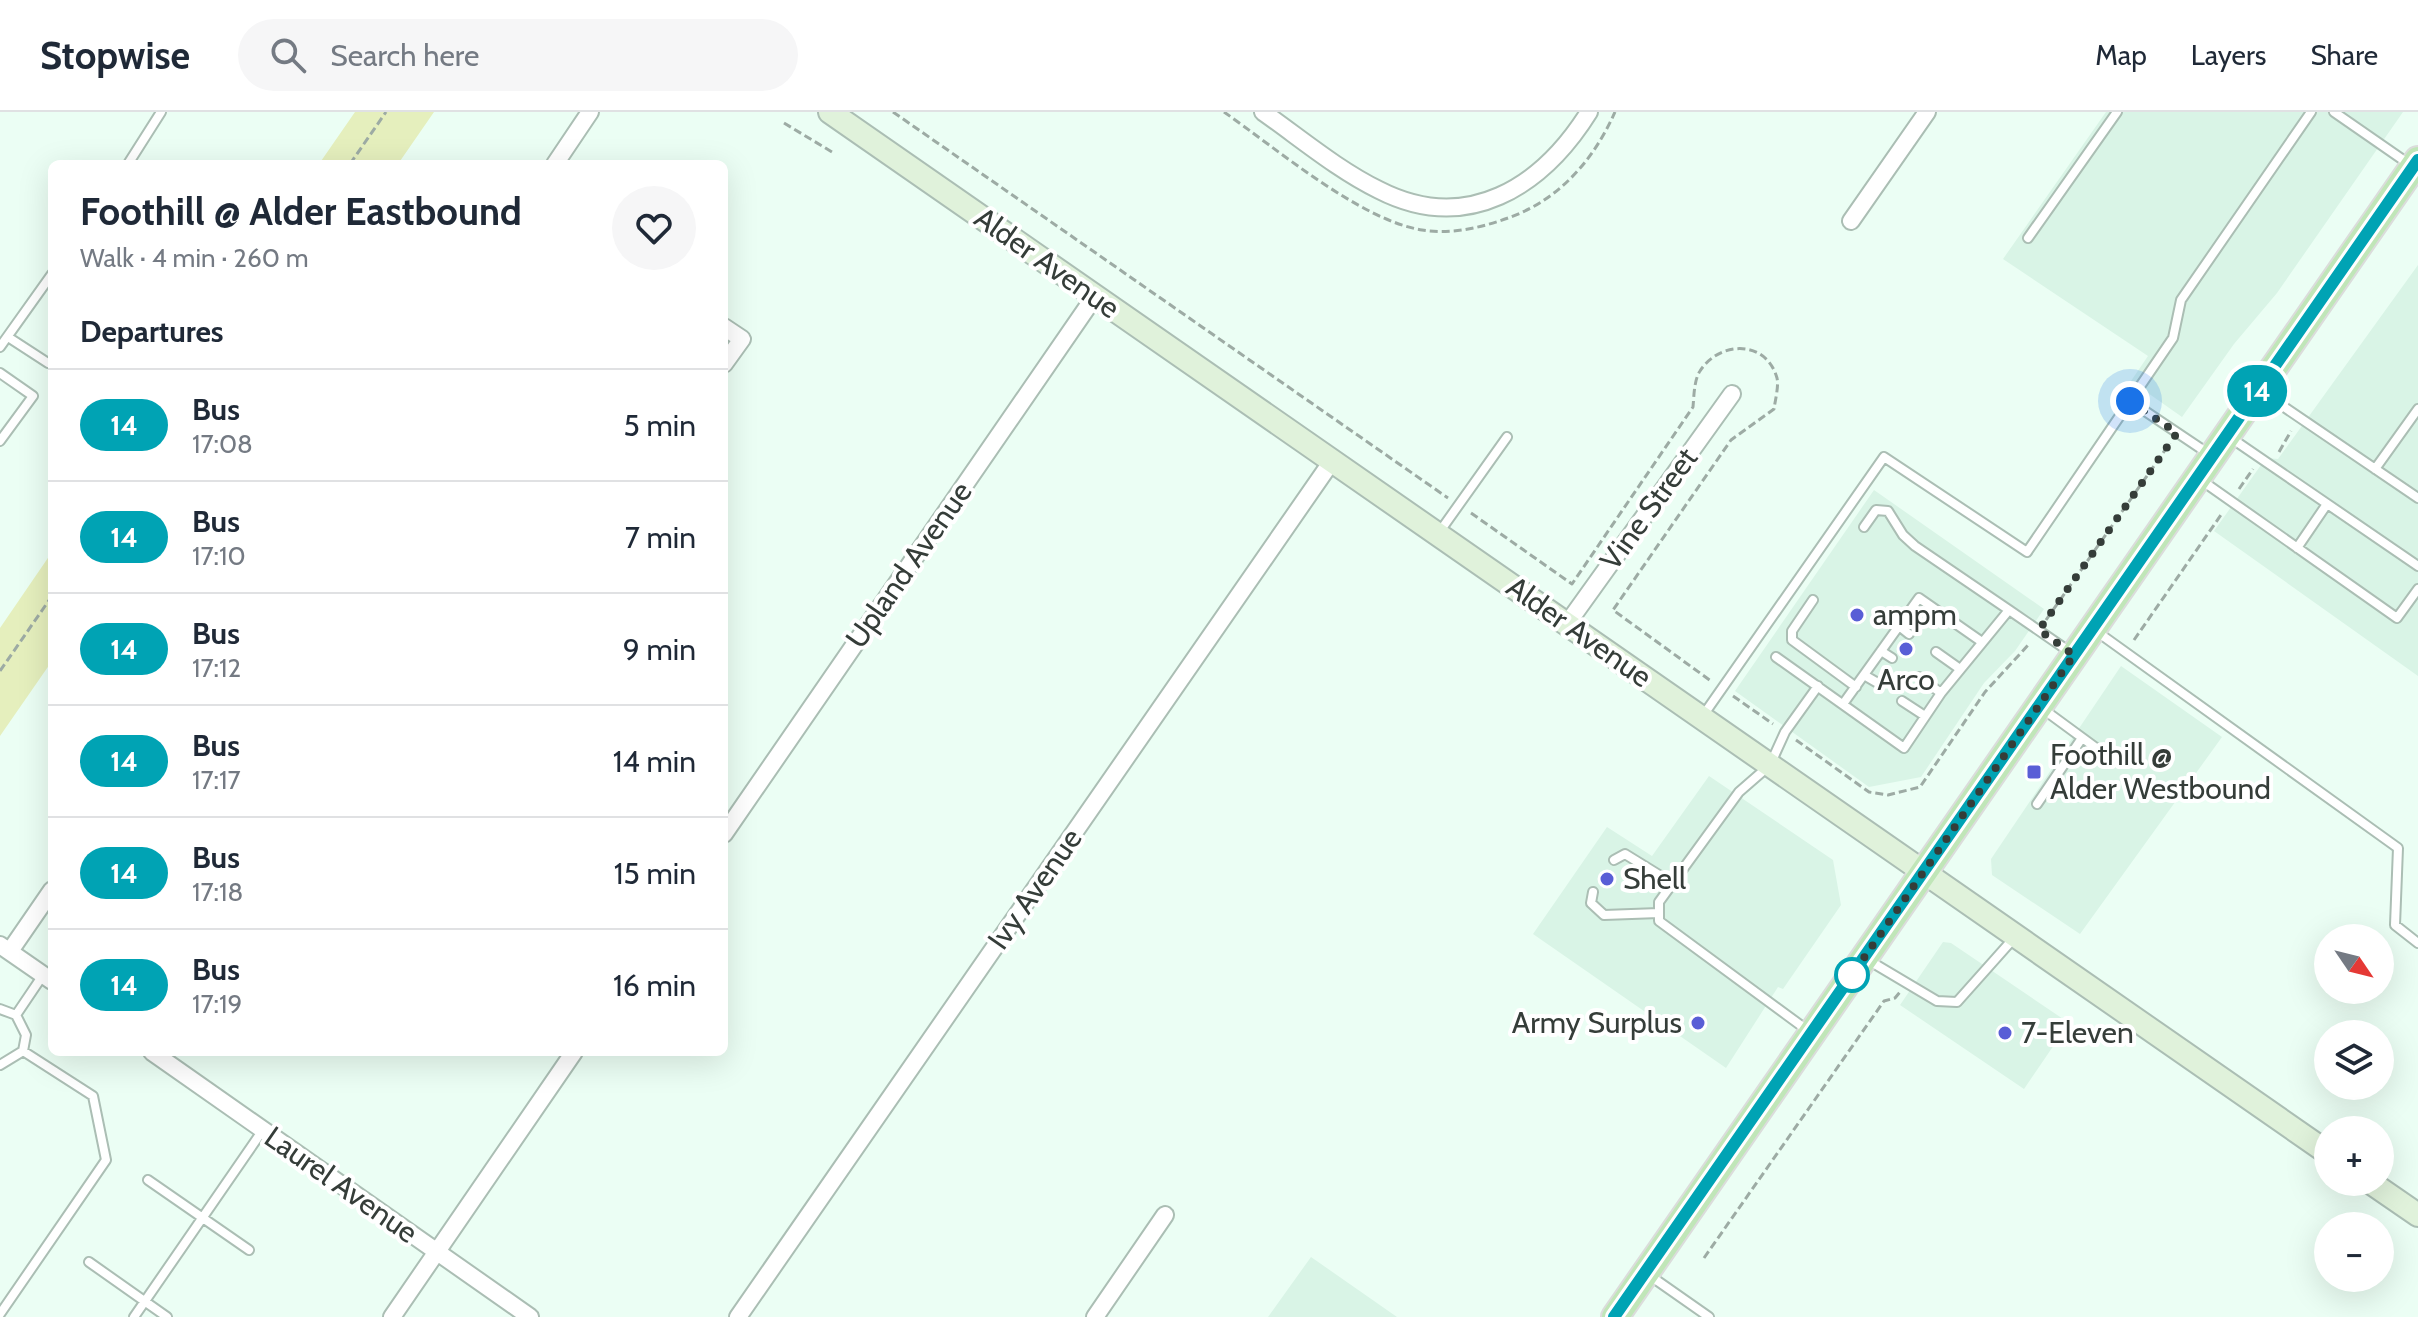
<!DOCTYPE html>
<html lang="en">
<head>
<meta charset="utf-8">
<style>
	body { margin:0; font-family:Cabin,sans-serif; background:#f6f6f7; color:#1f2937; height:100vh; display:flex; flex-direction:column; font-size:30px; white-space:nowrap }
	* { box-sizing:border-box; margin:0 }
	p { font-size:26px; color:#747a83 }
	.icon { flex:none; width:44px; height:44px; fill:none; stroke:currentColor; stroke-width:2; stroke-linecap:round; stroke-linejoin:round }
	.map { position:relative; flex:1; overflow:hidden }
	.side { position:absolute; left:48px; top:48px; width:680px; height:896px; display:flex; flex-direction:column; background:#fff; border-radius:12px; box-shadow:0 8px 32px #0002 }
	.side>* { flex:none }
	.badge { padding:0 16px; border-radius:26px; font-size:28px; line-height:52px }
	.needle { width:52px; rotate:125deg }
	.fabs { position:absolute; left:2314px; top:812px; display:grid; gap:16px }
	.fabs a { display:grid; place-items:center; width:80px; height:80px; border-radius:50%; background:#fff; box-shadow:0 8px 32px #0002; font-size:40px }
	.you { position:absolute; width:40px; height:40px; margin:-20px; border:6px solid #fff; border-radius:50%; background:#1a73e8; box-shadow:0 0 0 12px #1a73e833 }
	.map>.badge { position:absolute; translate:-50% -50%; box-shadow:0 0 0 4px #fff }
	h2 { padding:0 32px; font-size:30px; line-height:72px }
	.round { display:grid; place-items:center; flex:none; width:84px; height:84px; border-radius:42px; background:#f6f6f7 }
	.summary { display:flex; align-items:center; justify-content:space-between; height:136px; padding:0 32px }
	h1 { font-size:38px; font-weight:800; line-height:60px }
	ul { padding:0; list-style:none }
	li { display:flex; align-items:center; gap:24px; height:112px; padding:0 32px; border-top:2px solid #e0e1e3 }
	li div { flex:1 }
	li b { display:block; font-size:30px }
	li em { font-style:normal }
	li .badge { min-width:88px; font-weight:700; text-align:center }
	header { display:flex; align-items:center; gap:48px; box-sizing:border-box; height:112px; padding:0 40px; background:#fff; border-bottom:2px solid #e0e1e3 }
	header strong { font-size:38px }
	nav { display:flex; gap:44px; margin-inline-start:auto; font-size:28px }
	.search { width:560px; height:72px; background:#f6f6f7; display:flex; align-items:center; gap:20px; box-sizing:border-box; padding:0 28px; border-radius:44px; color:#747a83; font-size:30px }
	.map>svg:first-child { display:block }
	.built { fill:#d9f4e6 }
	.green { fill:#e5efbd }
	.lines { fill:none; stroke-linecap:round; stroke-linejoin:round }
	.lane-casing { stroke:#abbeb4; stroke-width:12 }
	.street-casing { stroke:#abbeb4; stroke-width:20 }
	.secondary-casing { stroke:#abbeb4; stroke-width:26 }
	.primary-casing { stroke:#dbdcdb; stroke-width:30 }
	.path { stroke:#9daba4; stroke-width:3; stroke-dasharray:8 4; stroke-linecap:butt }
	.lane { stroke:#fff; stroke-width:8 }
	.street { stroke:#fff; stroke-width:16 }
	.secondary { stroke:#e0f2db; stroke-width:22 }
	.primary { stroke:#c0e6b8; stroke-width:26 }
	.line-casing { stroke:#fff; stroke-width:18 }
	.line { stroke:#00a3b4; stroke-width:12 }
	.walk { stroke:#353d39; stroke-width:8; stroke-dasharray:0 14.4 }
	.poi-dot { fill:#595ed6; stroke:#fff; stroke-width:3 }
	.stop-dot { fill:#fff; stroke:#00a3b4; stroke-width:4 }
	.labels { text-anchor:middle; stroke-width:8; stroke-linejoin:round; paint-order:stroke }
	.street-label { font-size:30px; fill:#353d39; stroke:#fff }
	.poi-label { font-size:30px; fill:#353d39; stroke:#fff; text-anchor:start }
</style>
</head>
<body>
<header>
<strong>Stopwise</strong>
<div class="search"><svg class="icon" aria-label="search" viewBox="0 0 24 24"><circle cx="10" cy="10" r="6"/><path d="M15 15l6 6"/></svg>Search here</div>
<nav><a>Map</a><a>Layers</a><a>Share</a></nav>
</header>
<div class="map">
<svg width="2418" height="1205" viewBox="0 0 2418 1205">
	<rect width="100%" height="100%" fill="#ebfef4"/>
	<path class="built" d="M 2106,0 L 2403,0 L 2277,181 L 2234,232 L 2182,305 L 2131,269 L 2148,244 L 2003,147 Z
		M 2418,153 L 2418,564 L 2214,419 L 2266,346 L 2278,347 Z
		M 1874,378 L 2044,497 L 2015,539 L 1984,571 L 1921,665 L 1869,675 L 1735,579 Z
		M 2121,554 L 2222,625 L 2080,822 L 1992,763 L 1991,747 Z
		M 1709,664 L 1833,748 L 1841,793 L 1783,877 L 1778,875 L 1726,956 L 1533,822 L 1607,715 L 1652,744 Z
		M 1943,830 L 1951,831 L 2069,911 L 2024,977 L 1900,893 Z
		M 1311,1145 L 1397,1205 L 1268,1205 Z"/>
	<path class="green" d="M 355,0 L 434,0 L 398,52 L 319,52 Z
		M 52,440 L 52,549 L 0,624 L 0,516 Z"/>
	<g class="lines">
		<g class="lane-casing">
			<path id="lane" d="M 2334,0 L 2409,52
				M 128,52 L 161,0
				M 2028,126 L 2117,0
				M 8,225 L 48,251
				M 0,235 L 52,162
				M 0,261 L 33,284 L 0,329
				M 2262,280 L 2418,386
				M 2231,326 L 2418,454
				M 2209,342 L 2130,289 L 2173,226 L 2181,188 L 2311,0
				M 2375,357 L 2418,297
				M 2201,368 L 2397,506 L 2418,477
				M 1864,415 L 1876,398 L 1888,399 L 1903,423 L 1915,434 L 2009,498
				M 1438,422 L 1507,325
				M 2297,436 L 2327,392
				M 1813,488 L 1792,519 L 1792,528 L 1856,575
				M 1899,514 L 1909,522
				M 2096,519 L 2398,736 L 2395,813 L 2418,831
				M 1881,539 L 1892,546
				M 1936,540 L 1960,557
				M 1776,545 L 1904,636 L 1941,581 L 2009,498 L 2070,540
				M 1864,563 L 1876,570
				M 1919,565 L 1941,581
				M 1902,589 L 1925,604
				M 1843,592 L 1919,486 L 1982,530
				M 2043,597 L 2107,644
				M 1702,605 L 1884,345 L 2027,440 L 2130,289
				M 2037,692 L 2082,626
				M 1614,748 L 1625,742 L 1672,771
				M 1593,780 L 1591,791 L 1604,803 L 1659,801
				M 1868,848 L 1937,889 L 1957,890 L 2014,826
				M 0,897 L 16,903 L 26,923 L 23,939 L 0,953
				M 16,903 L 43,863
				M 1807,918 L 1659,809 L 1659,790 L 1739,680 L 1770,653 L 1785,620 L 1818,574
				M 148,1068 L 249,1138
				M 89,1150 L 167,1205
				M 1649,1163 L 1709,1205
				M 0,1202 L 106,1048 L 93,984 L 23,939
				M 134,1205 L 263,1018"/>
		</g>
		<g class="street-casing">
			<path id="street" d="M 1263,0 C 1300,26 1338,58 1379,78 C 1467,123 1542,75 1589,0
				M 555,52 L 590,0
				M 1851,109 L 1927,0
				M 724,215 L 742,227 L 724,252
				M 1567,512 L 1732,282
				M 724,722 L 1095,184
				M 0,833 L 52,869
				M 10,839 L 52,778
				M 152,940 L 530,1205
				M 392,1205 L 574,940
				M 738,1205 L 1332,349
				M 1095,1205 L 1165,1103"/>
		</g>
		<g class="secondary-casing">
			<path id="secondary" d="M 830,0 L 2328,1041
				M 2370,1070 L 2418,1103"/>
		</g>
		<g class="primary-casing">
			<path id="primary" d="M 1615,1205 L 2418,48"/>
		</g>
		<path class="path" d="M 893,0 L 1448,386
			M 1224,0 C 1277,37 1360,108 1422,118 C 1453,123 1483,115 1511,105 C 1561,86 1594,47 1615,0
			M 784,11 L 832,40
			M 350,52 L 386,0
			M 2279,340 L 2291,319
			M 2239,377 L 2253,357
			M 1471,401 L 1572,472 L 1693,295 C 1694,284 1694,268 1700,259 C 1719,229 1766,227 1777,266 C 1779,274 1775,289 1774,297 L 1731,328 L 1613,498 L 1711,569
			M 2046,508 L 2170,331
			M 2134,528 L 2223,400
			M 0,559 L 52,484
			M 1733,584 L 1773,612
			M 1796,628 L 1869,680 L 1888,683 L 1920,675 L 1985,580 L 2030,531
			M 1704,1146 L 1884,889 L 1895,886 L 1900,880"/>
		<use href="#lane" class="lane"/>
		<use href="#street" class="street"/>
		<use href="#secondary" class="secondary"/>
		<use href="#primary" class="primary"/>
	</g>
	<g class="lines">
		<g class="line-casing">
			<path id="line" d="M 1614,1205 L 2418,48"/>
		</g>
		<use href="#line" class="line"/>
		<path class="walk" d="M 1852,863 L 1850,866 L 2074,543 L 2039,518 L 2177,321 L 2130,289"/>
	</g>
	<g class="poi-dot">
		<circle cx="1857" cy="503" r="8"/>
		<circle cx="1906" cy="537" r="8"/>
		<rect x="2026" y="652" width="16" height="16" rx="4"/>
		<circle cx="1607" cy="767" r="8"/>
		<circle cx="1698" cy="911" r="8"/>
		<circle cx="2005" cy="921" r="8"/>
	</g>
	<circle class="stop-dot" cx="1852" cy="863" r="16"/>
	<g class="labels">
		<g class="street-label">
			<text transform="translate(1047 151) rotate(35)" y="10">Alder Avenue</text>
			<text transform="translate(1649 397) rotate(-54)" y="10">Vine Street</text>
			<text transform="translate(909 453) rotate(-55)" y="10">Upland Avenue</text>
			<text transform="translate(1579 520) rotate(35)" y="10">Alder Avenue</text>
			<text transform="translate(1035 777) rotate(-55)" y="10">Ivy Avenue</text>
			<text transform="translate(341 1073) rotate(35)" y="10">Laurel Avenue</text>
		</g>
		<g class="poi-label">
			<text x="1873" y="513">ampm</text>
			<text x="1906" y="578" text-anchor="middle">Arco</text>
			<text x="2050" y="653">Foothill @<tspan x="2050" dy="34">Alder Westbound</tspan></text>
			<text x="1623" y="777">Shell</text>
			<text x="1682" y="921" text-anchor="end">Army Surplus</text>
			<text x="2021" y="931">7-Eleven</text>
		</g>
	</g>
</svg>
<div class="fabs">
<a><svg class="needle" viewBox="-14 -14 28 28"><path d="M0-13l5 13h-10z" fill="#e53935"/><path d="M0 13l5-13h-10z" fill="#747a83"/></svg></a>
<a><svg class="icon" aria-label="layers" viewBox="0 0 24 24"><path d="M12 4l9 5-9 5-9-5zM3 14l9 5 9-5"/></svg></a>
<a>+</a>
<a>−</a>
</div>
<div class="you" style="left:2130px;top:289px"></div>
<b class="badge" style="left:2257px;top:279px;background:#00a3b4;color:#fff">14</b>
<section class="side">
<div class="summary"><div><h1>Foothill @ Alder Eastbound</h1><p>Walk · 4 min · 260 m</p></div><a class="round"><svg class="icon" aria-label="heart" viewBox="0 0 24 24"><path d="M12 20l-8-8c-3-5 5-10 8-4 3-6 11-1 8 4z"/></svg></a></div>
<h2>Departures</h2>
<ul>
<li><span class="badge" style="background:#00a3b4;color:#fff">14</span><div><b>Bus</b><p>17:08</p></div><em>5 min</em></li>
<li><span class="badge" style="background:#00a3b4;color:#fff">14</span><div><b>Bus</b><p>17:10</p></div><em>7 min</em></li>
<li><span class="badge" style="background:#00a3b4;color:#fff">14</span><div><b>Bus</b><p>17:12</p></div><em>9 min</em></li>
<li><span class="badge" style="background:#00a3b4;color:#fff">14</span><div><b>Bus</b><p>17:17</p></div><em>14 min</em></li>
<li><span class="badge" style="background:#00a3b4;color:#fff">14</span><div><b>Bus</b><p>17:18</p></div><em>15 min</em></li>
<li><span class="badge" style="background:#00a3b4;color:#fff">14</span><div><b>Bus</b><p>17:19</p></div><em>16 min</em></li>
</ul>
</section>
</div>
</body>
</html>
